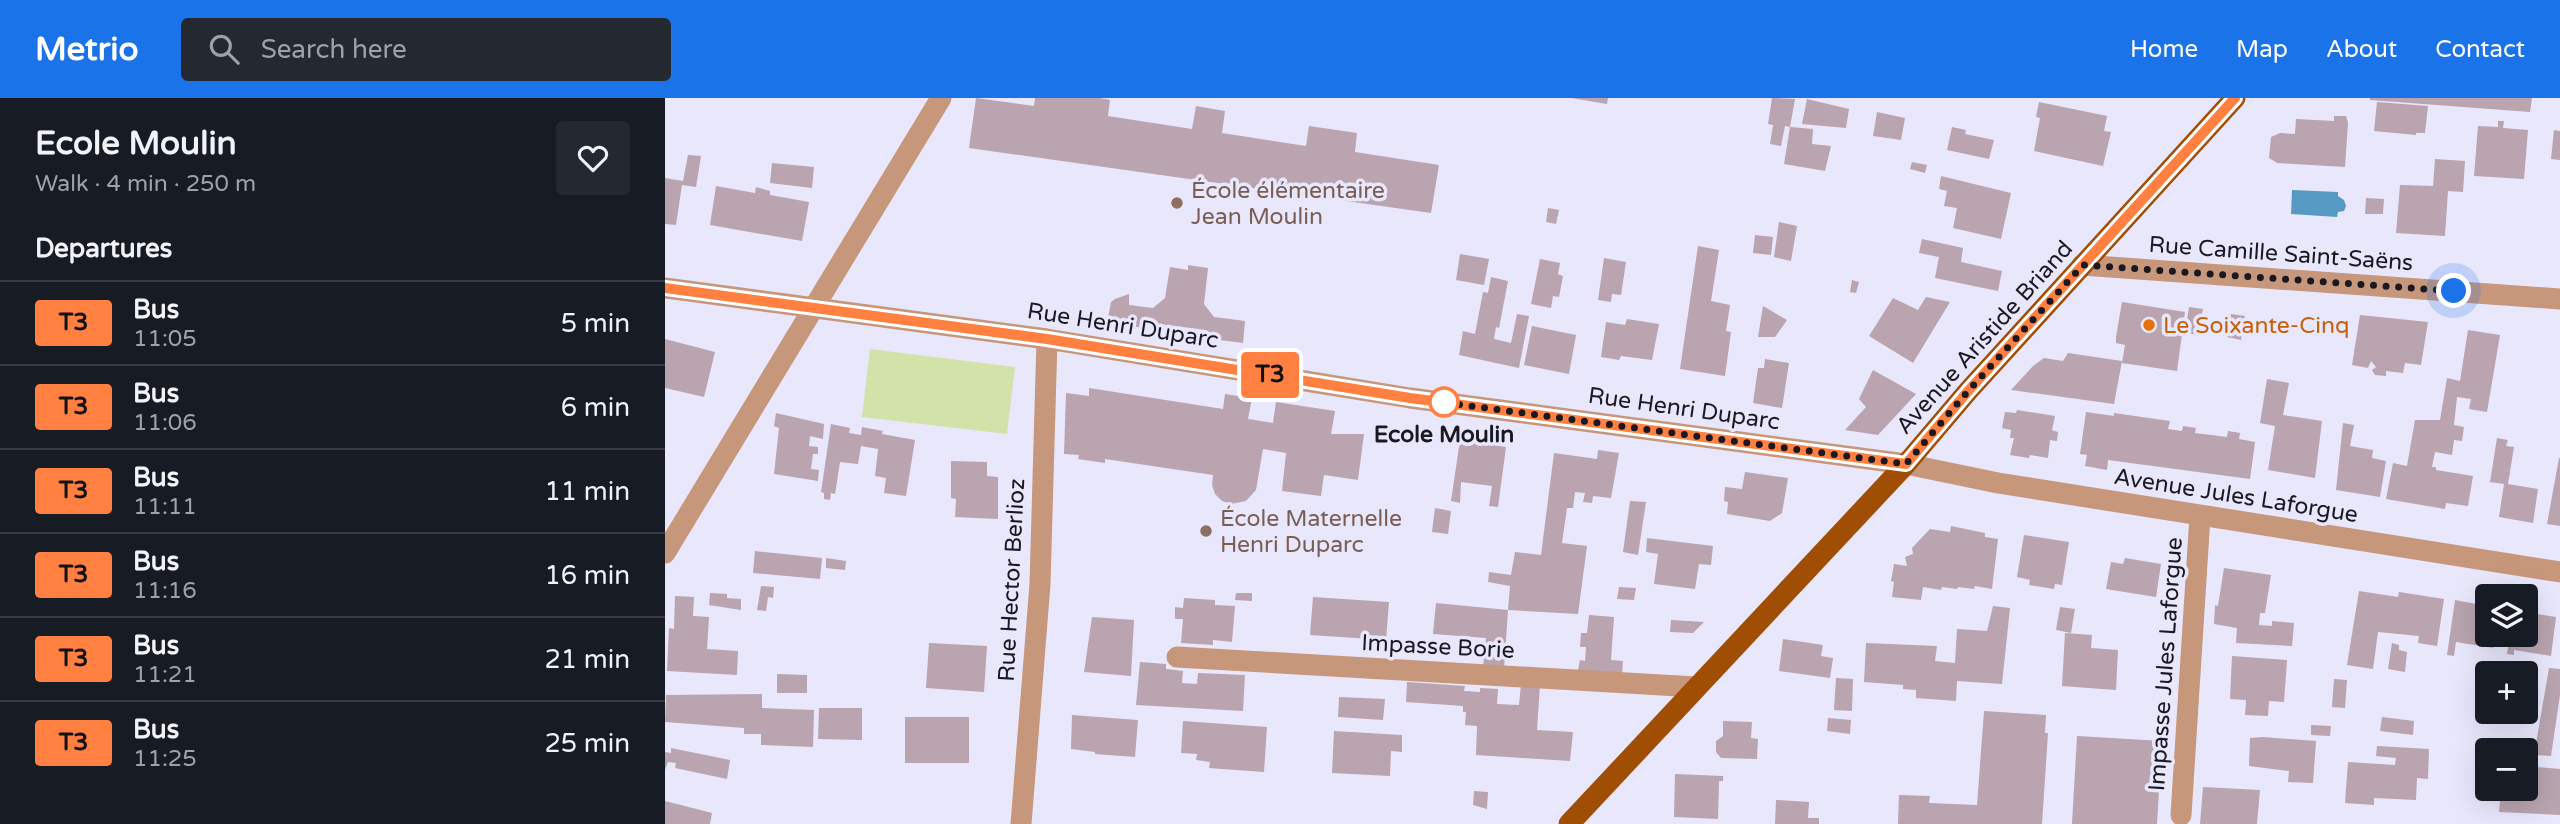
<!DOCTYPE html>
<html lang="en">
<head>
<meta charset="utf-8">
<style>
	body { margin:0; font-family:"Varela Round",sans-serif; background:#242831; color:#f1f3f6; height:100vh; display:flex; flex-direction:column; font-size:26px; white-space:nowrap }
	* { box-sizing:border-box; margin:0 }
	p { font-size:23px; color:#9ea1a6 }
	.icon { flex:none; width:38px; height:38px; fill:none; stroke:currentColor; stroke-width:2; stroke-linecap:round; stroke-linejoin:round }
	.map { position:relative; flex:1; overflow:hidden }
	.panel { display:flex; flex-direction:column; background:#171b24; width:665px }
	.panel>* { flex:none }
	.badge { padding:0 14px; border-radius:5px; font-size:24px; line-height:46px }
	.buttons { position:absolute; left:1810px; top:486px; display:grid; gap:14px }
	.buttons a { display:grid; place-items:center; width:63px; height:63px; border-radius:7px; background:#171b24; box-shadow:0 7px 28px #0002; font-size:35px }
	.you { position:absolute; width:35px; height:35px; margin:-18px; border:5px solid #fff; border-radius:50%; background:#1a73e8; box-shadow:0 0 0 10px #1a73e833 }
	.map>.badge { position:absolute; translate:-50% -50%; box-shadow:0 0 0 4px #fff }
	h2 { padding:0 35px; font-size:26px; line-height:63px }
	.round { display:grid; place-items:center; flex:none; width:74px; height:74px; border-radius:7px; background:#242831 }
	.headline { display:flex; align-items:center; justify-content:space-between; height:119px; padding:0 35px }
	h1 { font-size:33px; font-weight:700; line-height:52px }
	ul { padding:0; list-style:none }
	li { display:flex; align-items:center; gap:21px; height:84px; padding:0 35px; border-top:2px solid #363941 }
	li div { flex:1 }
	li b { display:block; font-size:26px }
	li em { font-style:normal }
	li .badge { min-width:77px; font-weight:700; text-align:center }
	header { display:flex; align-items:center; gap:42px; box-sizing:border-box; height:98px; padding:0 35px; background:#1a73e8; color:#fff }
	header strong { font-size:33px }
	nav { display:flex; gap:38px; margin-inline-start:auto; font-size:24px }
	.search { width:490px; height:63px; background:#242831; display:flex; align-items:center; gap:18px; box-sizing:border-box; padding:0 24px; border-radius:7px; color:#9ea1a6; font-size:26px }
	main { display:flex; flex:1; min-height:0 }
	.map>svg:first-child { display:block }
	.green { fill:#d2e2a8 }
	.water { fill:#5699c3 }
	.building { fill:#b9a4af }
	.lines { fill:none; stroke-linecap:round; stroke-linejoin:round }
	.minor { stroke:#c6977b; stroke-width:21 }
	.major { stroke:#a04e04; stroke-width:21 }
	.line-casing { stroke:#fff; stroke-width:16 }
	.line { stroke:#ff8040; stroke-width:10 }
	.walk { stroke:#1a1921; stroke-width:7; stroke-dasharray:0 12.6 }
	.education-dot { fill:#8d6e63; stroke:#e9e7fc; stroke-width:2.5 }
	.food-dot { fill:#e8710a; stroke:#e9e7fc; stroke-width:2.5 }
	.stop-dot { fill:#fff; stroke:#ff8040; stroke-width:3.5 }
	.labels { text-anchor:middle; stroke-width:7; stroke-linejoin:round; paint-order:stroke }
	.education-label { font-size:23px; fill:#785e54; stroke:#e9e7fc; text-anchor:start }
	.street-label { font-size:23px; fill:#1a1921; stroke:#e9e7fc }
	.food-label { font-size:23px; fill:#c56008; stroke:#e9e7fc; text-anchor:start }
	.stop-label { font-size:23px; font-weight:bold; fill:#1a1921; stroke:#e9e7fc }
</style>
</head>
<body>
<header>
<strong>Metrio</strong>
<div class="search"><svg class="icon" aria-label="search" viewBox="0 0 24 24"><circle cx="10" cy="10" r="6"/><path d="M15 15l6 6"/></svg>Search here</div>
<nav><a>Home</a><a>Map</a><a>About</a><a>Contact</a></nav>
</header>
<main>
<section class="panel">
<div class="headline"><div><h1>Ecole Moulin</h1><p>Walk · 4 min · 250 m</p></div><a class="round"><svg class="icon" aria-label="heart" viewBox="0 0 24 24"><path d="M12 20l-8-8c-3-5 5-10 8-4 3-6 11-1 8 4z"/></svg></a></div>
<h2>Departures</h2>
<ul>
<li><span class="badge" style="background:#ff8040;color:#111">T3</span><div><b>Bus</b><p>11:05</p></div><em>5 min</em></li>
<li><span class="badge" style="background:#ff8040;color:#111">T3</span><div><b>Bus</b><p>11:06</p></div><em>6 min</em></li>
<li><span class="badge" style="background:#ff8040;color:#111">T3</span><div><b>Bus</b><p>11:11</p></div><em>11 min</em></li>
<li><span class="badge" style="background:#ff8040;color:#111">T3</span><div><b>Bus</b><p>11:16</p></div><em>16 min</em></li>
<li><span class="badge" style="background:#ff8040;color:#111">T3</span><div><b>Bus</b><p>11:21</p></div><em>21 min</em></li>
<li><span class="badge" style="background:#ff8040;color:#111">T3</span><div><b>Bus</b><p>11:25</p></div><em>25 min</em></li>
</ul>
</section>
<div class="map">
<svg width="1895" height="726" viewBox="0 0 1895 726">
	<rect width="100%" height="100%" fill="#e9e7fc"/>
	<path class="green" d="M 205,251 L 350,269 L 342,336 L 197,319 Z"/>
	<path class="water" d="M 1627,92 L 1673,94 L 1673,98 L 1679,102 L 1681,108 L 1679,113 L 1673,114 L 1672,119 L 1626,116 Z"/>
	<path class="building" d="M 311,0 L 369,8 L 370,0 L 435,0 L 445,2 L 443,18 L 527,31 L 531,8 L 560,13 L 557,35 L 641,48 L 644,28 L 692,35 L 690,54 L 774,67 L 766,115 L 304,50 Z
		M 906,0 L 943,0 L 942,6 Z
		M 1107,0 L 1130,1 L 1125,29 L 1120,28 L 1116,48 L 1105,46 L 1108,27 L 1103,26 Z
		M 1705,0 L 1867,0 L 1865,14 L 1705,2 Z
		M 1142,1 L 1184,11 L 1181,30 L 1137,26 Z
		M 1374,4 L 1442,18 L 1439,33 L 1446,34 L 1438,68 L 1369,53 L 1375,20 L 1371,19 Z
		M 1712,4 L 1763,8 L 1760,35 L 1751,35 L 1751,37 L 1709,33 Z
		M 1212,14 L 1240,20 L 1236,42 L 1208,38 Z
		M 1669,18 L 1681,18 L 1683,25 L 1680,69 L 1612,65 L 1604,60 L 1606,39 L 1615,35 L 1630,36 L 1631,21 L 1669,23 Z
		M 1833,23 L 1839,23 L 1838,30 L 1863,32 L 1859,81 L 1809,78 L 1813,28 L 1833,29 Z
		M 1125,29 L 1148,31 L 1147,46 L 1166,48 L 1160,73 L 1119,66 Z
		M 1287,29 L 1301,32 L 1300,36 L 1329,42 L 1324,61 L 1282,52 Z
		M 1889,32 L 1895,33 L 1895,62 L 1886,61 Z
		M 23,57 L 36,58 L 31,89 L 17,87 L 11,127 L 0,126 L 0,80 L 18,83 Z
		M 1770,61 L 1800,63 L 1798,94 L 1783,93 L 1780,138 L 1731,135 L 1735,87 L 1768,88 Z
		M 1247,64 L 1262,67 L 1260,75 L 1245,71 Z
		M 107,65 L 149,69 L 147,90 L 105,85 Z
		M 1276,78 L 1346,95 L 1336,141 L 1288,130 L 1292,110 L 1279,108 L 1282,93 L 1274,91 Z
		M 51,88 L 90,95 L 91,89 L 105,93 L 105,97 L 144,104 L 137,143 L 45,127 Z
		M 1701,100 L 1719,101 L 1718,116 L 1700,116 Z
		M 883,110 L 894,112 L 891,126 L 881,124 Z
		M 1114,124 L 1132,128 L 1126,163 L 1109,159 Z
		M 1090,137 L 1108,139 L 1106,157 L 1088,155 Z
		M 1257,141 L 1298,150 L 1296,164 L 1337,173 L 1333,193 L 1270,180 L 1274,159 L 1254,155 Z
		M 1033,148 L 1054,152 L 1046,203 L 1065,207 L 1061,233 L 1066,234 L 1060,278 L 1015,271 Z
		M 795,156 L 824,161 L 819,187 L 791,182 Z
		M 939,160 L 961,164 L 956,197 L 947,196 L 946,204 L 933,202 Z
		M 875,161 L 895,165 L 893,176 L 898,178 L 894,199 L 888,198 L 886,210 L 866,206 Z
		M 523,167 L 543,170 L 539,206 L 549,219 L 580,223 L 578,245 L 547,241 L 541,232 L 487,225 L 480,230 L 442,225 L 446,204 L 450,201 L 464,196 L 464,207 L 488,210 L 500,200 L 505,169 L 523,172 Z
		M 826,179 L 843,183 L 834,230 L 831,229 L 829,241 L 846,245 L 852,216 L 864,218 L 854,270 L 794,257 L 798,233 L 810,236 L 818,194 L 823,195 Z
		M 1187,182 L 1194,184 L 1191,195 L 1185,194 Z
		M 1261,199 L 1285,204 L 1248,265 L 1204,238 L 1228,200 L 1253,212 Z
		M 1457,204 L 1520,214 L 1512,273 L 1457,265 L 1460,247 L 1451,245 L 1451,239 Z
		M 1098,208 L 1122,222 L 1110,239 L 1093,239 Z
		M 1524,209 L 1538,211 L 1534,237 L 1520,235 Z
		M 1566,216 L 1580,218 L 1576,242 L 1562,239 Z
		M 1695,217 L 1763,224 L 1756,267 L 1740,265 L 1738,275 L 1721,273 L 1721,278 L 1710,277 L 1707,272 L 1711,269 L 1706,263 L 1703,270 L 1687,267 Z
		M 962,221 L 994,226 L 987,262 L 956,258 L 954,262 L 936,259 L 941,224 L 960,227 Z
		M 867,228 L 911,237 L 904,276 L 859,267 Z
		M 1803,232 L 1835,237 L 1822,314 L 1804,311 L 1806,301 L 1792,299 L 1789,327 L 1799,329 L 1797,343 L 1789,342 L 1787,357 L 1770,354 L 1767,369 L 1771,369 L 1771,372 L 1808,378 L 1803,408 L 1781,405 L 1780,411 L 1721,401 L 1728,365 L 1742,368 L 1750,322 L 1775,322 L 1782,280 L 1795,283 Z
		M 0,241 L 50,254 L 39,299 L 0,290 Z
		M 1403,255 L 1457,263 L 1449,306 L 1346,292 L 1368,268 L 1379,260 L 1398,263 Z
		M 1100,261 L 1124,265 L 1117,310 L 1088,305 L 1093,270 L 1099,270 Z
		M 1208,272 L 1251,296 L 1213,337 L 1180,332 L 1201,309 L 1194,301 Z
		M 1602,281 L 1624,285 L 1618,317 L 1657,323 L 1650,380 L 1603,372 L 1610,328 L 1595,325 Z
		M 424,290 L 558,311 L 560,296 L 587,300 L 583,321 L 608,325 L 611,304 L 670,313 L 666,336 L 699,336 L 693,382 L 659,377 L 656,398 L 617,393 L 621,355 L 598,351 L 591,392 L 581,403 L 566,406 L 557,403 L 550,396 L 547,387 L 548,377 L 440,361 L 440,365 L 413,361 L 414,357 L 399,356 L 401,295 L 424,298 Z
		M 1352,312 L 1390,318 L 1387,332 L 1393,334 L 1392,343 L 1385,342 L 1383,360 L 1365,357 L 1364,360 L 1345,357 L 1349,340 L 1345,340 L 1346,332 L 1337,330 L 1340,314 L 1351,315 Z
		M 1421,314 L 1449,318 L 1449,315 L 1505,323 L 1503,331 L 1517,333 L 1518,328 L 1531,330 L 1530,335 L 1562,339 L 1563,333 L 1575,335 L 1574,341 L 1590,344 L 1585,381 L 1443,362 L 1442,372 L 1420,368 L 1422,357 L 1415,356 Z
		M 111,315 L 159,326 L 158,341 L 145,338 L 144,348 L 153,349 L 153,356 L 148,356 L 146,371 L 154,372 L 153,383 L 109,376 L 114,330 L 109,328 Z
		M 1678,325 L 1689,327 L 1685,348 L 1708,352 L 1707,360 L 1721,363 L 1715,399 L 1671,392 Z
		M 166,326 L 185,330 L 184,335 L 196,337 L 197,329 L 218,333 L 217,336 L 250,342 L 241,398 L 219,395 L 221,380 L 210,378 L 213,351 L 196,348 L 193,366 L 175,364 L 170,396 L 166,395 L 165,402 L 159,401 L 159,395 L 156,394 Z
		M 1832,340 L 1843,342 L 1841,348 L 1849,349 L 1843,386 L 1873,391 L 1868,425 L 1834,419 L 1839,386 L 1825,384 Z
		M 795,342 L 841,349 L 833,409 L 824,408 L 827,388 L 796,384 L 795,405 L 786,403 Z
		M 933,352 L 954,355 L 946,400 L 928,398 L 927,405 L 918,404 L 920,395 L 910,394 L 908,410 L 902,410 L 897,445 L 922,448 L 913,516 L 843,512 L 845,488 L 823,484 L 824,474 L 846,477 L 850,454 L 876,457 L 889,355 L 932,361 Z
		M 1894,360 L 1895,360 L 1895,428 L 1882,426 Z
		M 286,363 L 322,364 L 322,378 L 333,379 L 333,421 L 290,419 L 291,401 L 286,400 Z
		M 1080,374 L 1123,380 L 1117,415 L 1105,423 L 1062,416 L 1063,404 L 1059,403 L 1060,389 L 1077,391 Z
		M 965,403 L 981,404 L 973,457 L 958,454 Z
		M 770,410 L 786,413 L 783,436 L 767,434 Z
		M 1286,428 L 1320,435 L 1320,439 L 1333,441 L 1327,491 L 1310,488 L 1309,491 L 1293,489 L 1292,491 L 1277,489 L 1276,492 L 1258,489 L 1256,502 L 1227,499 L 1229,484 L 1226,483 L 1229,466 L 1242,468 L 1240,459 L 1248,456 L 1247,450 L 1265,431 L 1285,434 Z
		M 1359,437 L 1404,444 L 1397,487 L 1390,486 L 1389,491 L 1364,487 L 1365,482 L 1352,479 Z
		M 982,440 L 1048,448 L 1046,467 L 1034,466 L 1030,491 L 989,486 L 993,456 L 981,454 Z
		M 90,453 L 157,460 L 155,481 L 88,475 Z
		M 161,460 L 181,463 L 180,472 L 161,470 Z
		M 1460,460 L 1496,466 L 1491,499 L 1441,491 L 1446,464 L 1458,466 Z
		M 1559,470 L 1606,477 L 1600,515 L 1595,515 L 1594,527 L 1607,528 L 1607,523 L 1629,525 L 1627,548 L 1571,545 L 1572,530 L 1549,526 L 1550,507 L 1553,508 Z
		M 96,488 L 109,489 L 108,500 L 103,499 L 101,513 L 92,512 Z
		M 954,489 L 971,490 L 969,502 L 952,501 Z
		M 1694,493 L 1733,499 L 1734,494 L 1779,501 L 1772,548 L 1753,545 L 1754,538 L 1713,534 L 1708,571 L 1682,567 Z
		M 45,495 L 62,496 L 62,500 L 76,501 L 76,512 L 44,507 Z
		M 571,495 L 587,495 L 587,503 L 570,502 Z
		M 10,498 L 29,499 L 28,518 L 44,519 L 42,551 L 73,553 L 72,577 L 2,573 L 4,530 L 9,531 Z
		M 648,499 L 724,504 L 721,542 L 645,537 Z
		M 519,500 L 550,502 L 550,507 L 570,508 L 567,544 L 548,542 L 548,547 L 516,545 L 518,521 L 510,521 L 510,509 L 518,510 Z
		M 1790,502 L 1822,508 L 1822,537 L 1830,537 L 1828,550 L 1791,544 L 1789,558 L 1782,557 Z
		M 771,505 L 843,512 L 839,571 L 818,570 L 821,540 L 768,536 Z
		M 1328,508 L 1345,510 L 1337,586 L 1292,583 L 1291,603 L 1251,600 L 1251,592 L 1238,591 L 1238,587 L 1199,584 L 1201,545 L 1272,548 L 1270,563 L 1290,565 L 1292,531 L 1322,533 Z
		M 1395,509 L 1410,511 L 1406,535 L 1391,532 Z
		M 1860,514 L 1891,519 L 1886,558 L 1849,552 L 1849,557 L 1842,556 L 1845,537 L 1860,537 Z
		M 924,517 L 949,519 L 946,562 L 958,563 L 957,578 L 913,572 L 915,562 L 920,563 L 921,549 L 915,549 L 916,535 L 922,535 Z
		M 427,519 L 469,522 L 466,578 L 419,574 Z
		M 1006,522 L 1039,524 L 1028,535 L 1005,534 Z
		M 1400,535 L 1427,537 L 1426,550 L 1453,552 L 1451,592 L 1397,588 Z
		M 1118,541 L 1158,547 L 1156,558 L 1168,560 L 1165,580 L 1114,573 Z
		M 264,545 L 322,548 L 319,594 L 261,590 Z
		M 1727,545 L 1734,547 L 1734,552 L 1742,554 L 1740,574 L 1723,571 Z
		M 1567,558 L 1622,562 L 1619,604 L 1604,603 L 1603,618 L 1580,617 L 1581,602 L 1565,601 Z
		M 475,564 L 501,566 L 501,571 L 518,573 L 517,585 L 532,586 L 533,575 L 580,577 L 578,613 L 471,607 Z
		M 1825,566 L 1839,569 L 1838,576 L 1823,576 Z
		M 1884,570 L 1895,571 L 1895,597 L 1886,658 L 1869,657 Z
		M 112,576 L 142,577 L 142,595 L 112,595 Z
		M 1171,580 L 1188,581 L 1187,613 L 1169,612 Z
		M 1669,581 L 1682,582 L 1680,610 L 1667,609 Z
		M 742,584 L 800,588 L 799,593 L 815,594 L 815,590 L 833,591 L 832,606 L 854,607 L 856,586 L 875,587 L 872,632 L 908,634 L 905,663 L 811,657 L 812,628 L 800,627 L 801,614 L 798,614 L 798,608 L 741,604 Z
		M 97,596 L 97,610 L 149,612 L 148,649 L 96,647 L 96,636 L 79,636 L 79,630 L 0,624 L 1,597 Z
		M 674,599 L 720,601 L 718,622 L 673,619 Z
		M 154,610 L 197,610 L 197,642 L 153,641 Z
		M 1319,613 L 1381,617 L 1380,635 L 1383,635 L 1377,726 L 1233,726 L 1234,697 L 1265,698 L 1264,705 L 1312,707 Z
		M 407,617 L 473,622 L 470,659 L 430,656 L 430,654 L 406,651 Z
		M 240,619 L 304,619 L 304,665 L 240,665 Z
		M 1717,619 L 1749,623 L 1748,637 L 1715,633 Z
		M 1163,620 L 1186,622 L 1185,636 L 1162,633 Z
		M 518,623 L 602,629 L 599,674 L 544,670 L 545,664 L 531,662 L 532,656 L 516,655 Z
		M 1058,623 L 1087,624 L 1086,640 L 1093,641 L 1092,661 L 1056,660 L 1051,654 L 1051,643 L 1058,638 Z
		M 1646,627 L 1666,628 L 1665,638 L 1646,637 Z
		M 669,633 L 737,637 L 737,654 L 726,653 L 725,678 L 667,675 Z
		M 1412,638 L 1497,643 L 1492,726 L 1407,726 Z
		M 1598,639 L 1651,643 L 1648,685 L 1623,684 L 1624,673 L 1584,668 L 1585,640 Z
		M 1712,648 L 1764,651 L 1763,681 L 1752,680 L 1751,702 L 1709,700 L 1709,707 L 1680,705 L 1683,664 L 1730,667 L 1731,660 L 1711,658 Z
		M 6,650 L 65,662 L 62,681 L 10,670 L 11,665 L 3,664 L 0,672 L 0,654 L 6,655 Z
		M 1860,668 L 1895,671 L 1895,717 L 1834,714 L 1836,691 L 1860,691 Z
		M 1010,676 L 1058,678 L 1058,683 L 1054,683 L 1053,721 L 1009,719 Z
		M 1538,689 L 1595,692 L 1592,726 L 1535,726 Z
		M 809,693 L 823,694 L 822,711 L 808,707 Z
		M 1111,702 L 1144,704 L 1143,720 L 1154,720 L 1154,726 L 1110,726 Z
		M 0,703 L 47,715 L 45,726 L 0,726 Z"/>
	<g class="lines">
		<path class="minor" d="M 1417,167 L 1895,201
			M 0,190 L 382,241 L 745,300 L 1241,366 L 1333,385 L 1895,474
			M 0,455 L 276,0
			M 512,559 L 1031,589
			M 1516,717 L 1535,418
			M 356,726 L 375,486 L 382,241"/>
		<path class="major" d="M 904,726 L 1241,366 L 1304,292 L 1570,0"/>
	</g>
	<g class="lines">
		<g class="line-casing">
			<path id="line" d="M 0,190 L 382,241 L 745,300 L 1241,366 L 1304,292 L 1570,0"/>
		</g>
		<use href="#line" class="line"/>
		<path class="walk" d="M 779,304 L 768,303 L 1241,366 L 1304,292 L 1418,167 L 1789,193"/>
	</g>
	<g class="education-dot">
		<circle cx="512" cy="105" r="7"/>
		<circle cx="541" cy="433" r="7"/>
	</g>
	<circle class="food-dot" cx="1484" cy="227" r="7"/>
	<circle class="stop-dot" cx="779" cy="304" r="14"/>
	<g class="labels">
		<g class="education-label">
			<text x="526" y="100">École élémentaire<tspan x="526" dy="26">Jean Moulin</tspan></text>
			<text x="555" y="428">École Maternelle<tspan x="555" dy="26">Henri Duparc</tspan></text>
		</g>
		<g class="street-label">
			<text transform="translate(1616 155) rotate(4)" y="8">Rue Camille Saint-Saëns</text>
			<text transform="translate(458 227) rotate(9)" y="8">Rue Henri Duparc</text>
			<text transform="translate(1319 239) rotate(-48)" y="8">Avenue Aristide Briand</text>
			<text transform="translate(1019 310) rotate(8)" y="8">Rue Henri Duparc</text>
			<text transform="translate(1571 397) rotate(9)" y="8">Avenue Jules Laforgue</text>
			<text transform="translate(346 482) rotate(-87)" y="8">Rue Hector Berlioz</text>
			<text transform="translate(773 548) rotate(3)" y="8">Impasse Borie</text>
			<text transform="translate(1500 566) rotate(-86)" y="8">Impasse Jules Laforgue</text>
		</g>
		<g class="food-label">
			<text x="1498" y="235">Le Soixante-Cinq</text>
		</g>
		<g class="stop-label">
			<text x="779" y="344">Ecole Moulin</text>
		</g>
	</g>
</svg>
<div class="buttons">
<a><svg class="icon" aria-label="layers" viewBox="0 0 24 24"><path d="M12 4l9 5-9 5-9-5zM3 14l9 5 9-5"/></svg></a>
<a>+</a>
<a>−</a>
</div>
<div class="you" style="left:1789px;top:193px"></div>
<b class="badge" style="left:605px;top:277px;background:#ff8040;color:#111">T3</b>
</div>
</main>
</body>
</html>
